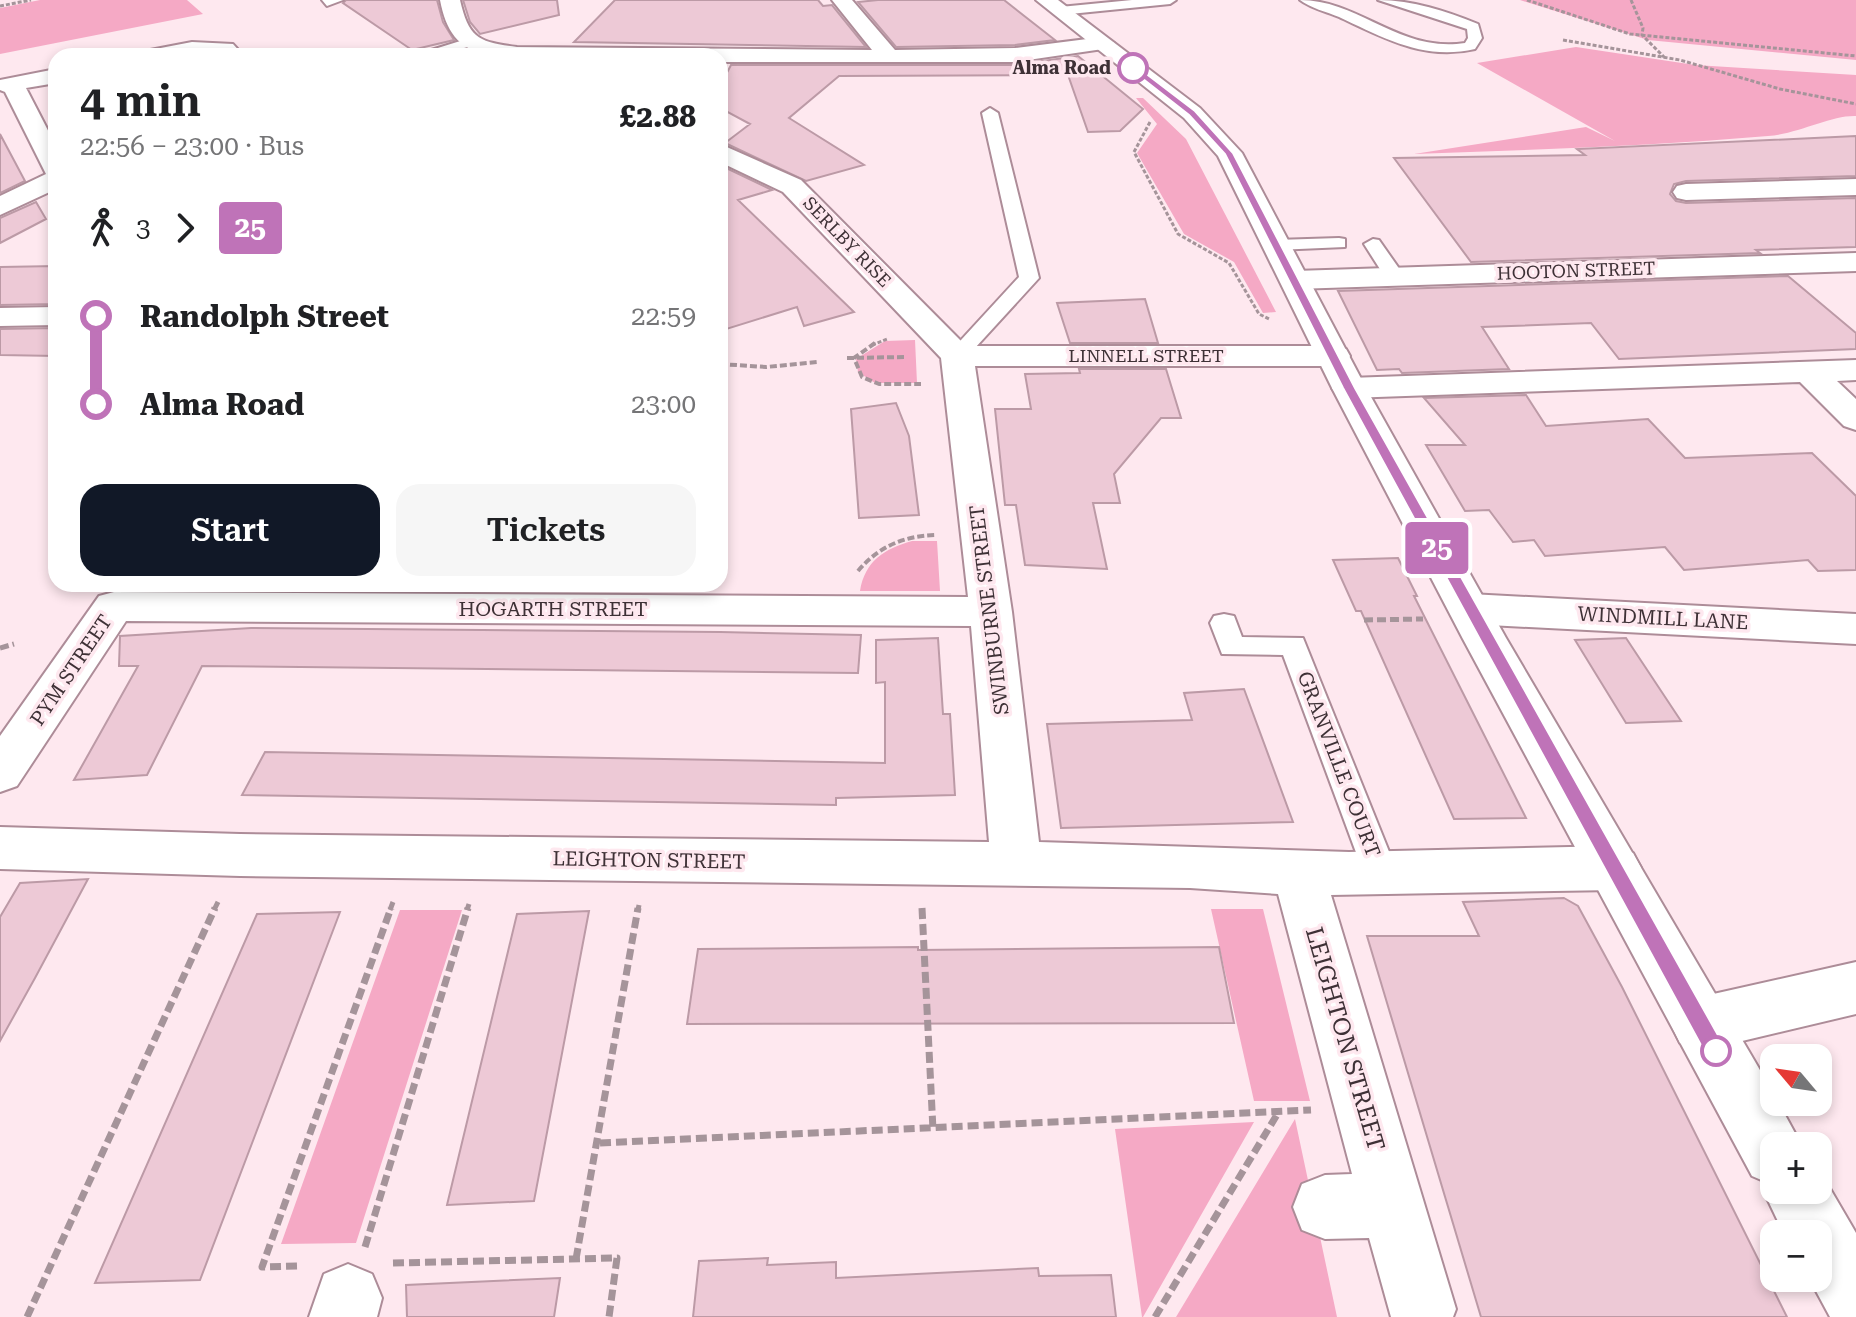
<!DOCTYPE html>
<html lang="en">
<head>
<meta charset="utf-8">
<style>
	body { margin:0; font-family:"Roboto Serif",serif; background:#f6f6f6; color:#202124; height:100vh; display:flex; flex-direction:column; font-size:30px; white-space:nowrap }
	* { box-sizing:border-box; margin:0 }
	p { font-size:26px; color:#757577 }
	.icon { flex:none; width:44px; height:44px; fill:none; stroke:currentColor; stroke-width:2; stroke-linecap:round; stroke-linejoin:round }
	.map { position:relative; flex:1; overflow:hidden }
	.drawer { position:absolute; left:48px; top:48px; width:680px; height:544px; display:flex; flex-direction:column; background:#fff; border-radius:24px; box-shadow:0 4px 12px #0003 }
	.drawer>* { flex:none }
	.badge { padding:0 16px; border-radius:6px; font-size:28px; line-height:52px }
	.needle { width:52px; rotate:299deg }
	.fabs { position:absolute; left:1760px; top:1044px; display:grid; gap:16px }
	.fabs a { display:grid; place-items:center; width:72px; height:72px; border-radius:16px; background:#fff; box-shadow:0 4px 12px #0003; font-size:40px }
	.map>.badge { position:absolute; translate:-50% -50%; box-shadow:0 0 0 4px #fff }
	.legs { display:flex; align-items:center; gap:12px; height:88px; padding:0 32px; font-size:26px }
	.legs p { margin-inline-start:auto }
	.head { display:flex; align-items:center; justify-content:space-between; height:136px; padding:0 32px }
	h1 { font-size:44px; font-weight:600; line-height:60px }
	.cta { display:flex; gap:16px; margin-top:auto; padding:16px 32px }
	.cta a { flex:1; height:92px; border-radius:24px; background:#111827; color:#fff; font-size:32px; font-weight:600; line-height:92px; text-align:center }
	.cta a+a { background:#f6f6f6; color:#202124 }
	ul { padding:0 32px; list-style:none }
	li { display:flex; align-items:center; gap:28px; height:88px; font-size:30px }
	li i { display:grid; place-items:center; width:12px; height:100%; margin:0 10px; background:currentColor }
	li i::after { content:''; width:20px; height:20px; margin:-10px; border:6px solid; border-radius:50%; background:#fff }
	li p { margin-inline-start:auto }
	li:first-child i { background:linear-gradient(#0000 50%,currentColor 0) }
	li:last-child i { background:linear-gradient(currentColor 50%,#0000 0) }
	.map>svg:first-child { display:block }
	.green { fill:#f5a9c5 }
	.building { fill:#edc9d6; stroke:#bc9aa6; stroke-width:2 }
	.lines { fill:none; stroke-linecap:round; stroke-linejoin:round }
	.lane-casing { stroke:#ad8c98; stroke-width:4 }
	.street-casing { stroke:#ad8c98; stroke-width:4 }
	.secondary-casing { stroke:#ad8c98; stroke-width:4 }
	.path-far3 { stroke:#a5949a; stroke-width:3; stroke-dasharray:4 2; stroke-linecap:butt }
	.path-far2 { stroke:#a5949a; stroke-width:4; stroke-dasharray:7 3; stroke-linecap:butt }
	.path-far1 { stroke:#a5949a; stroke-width:5; stroke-dasharray:9 4; stroke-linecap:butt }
	.path { stroke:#a5949a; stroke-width:7; stroke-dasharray:11 5; stroke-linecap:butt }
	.lane { fill:#fff; fill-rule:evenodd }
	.street { fill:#fff; fill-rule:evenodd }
	.secondary { fill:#fff; fill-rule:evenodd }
	.line-1 { fill:#bf73b8; stroke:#fff; stroke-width:2 }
	.stop-1-dot { fill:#fff; stroke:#bf73b8; stroke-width:4 }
	.labels { text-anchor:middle; stroke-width:7; stroke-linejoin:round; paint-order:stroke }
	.far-stop-label { font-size:18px; font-weight:bold; fill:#3e3136; stroke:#fee8ef; text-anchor:end }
	.far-street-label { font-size:18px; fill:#3e3136; stroke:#fee8ef }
	.street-label { font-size:20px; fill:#3e3136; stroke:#fee8ef }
	.near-street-label { font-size:24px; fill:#3e3136; stroke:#fee8ef }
</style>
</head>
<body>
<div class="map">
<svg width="1856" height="1317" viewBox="0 0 1856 1317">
	<rect width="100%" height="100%" fill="#fee8ef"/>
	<path class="green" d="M 40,0 L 187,0 L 203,14 L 0,54 L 0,8 Z
		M 1520,0 L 1856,0 L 1856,60 L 1648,40 Z
		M 1576,47 L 1695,65 L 1856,75 L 1856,116 C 1831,115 1798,134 1768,136 C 1650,146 1532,150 1414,154 L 1586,127 L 1615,141 L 1477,63 Z
		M 1136,98 L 1143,98 L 1186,139 L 1276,312 L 1263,313 L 1234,262 L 1184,234 L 1137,153 L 1157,124 Z
		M 915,340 L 917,383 L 875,383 L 858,372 L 856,359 L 885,341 Z
		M 912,541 L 937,541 L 940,591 L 860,591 C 865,561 884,549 912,541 Z
		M 1211,909 L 1263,909 L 1310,1101 L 1254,1101 Z
		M 400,910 L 462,910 L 356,1243 L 281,1244 Z
		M 1295,1119 L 1337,1317 L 1176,1317 Z
		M 1254,1122 L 1143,1317 L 1142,1317 L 1115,1129 Z"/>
	<path class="building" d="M 346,0 L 437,0 L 443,22 L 454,40 L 412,50 L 343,3 Z
		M 463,0 L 557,0 L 559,15 L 480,34 L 470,22 Z
		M 615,0 L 818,0 L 823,6 L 832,5 L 866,47 L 574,42 Z
		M 878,0 L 1004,0 L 1055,40 L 1015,45 L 896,47 L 858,2 Z
		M 1078,56 L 1143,109 L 1120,131 L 1088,132 L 1068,75 L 839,76 L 789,118 L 864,165 L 806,181 L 725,143 L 750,124 L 720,108 L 720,86 L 731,65 L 1015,65 Z
		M 0,134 L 25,181 L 0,193 Z
		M 1856,136 L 1856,176 L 1686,181 L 1674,184 L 1670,194 L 1676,201 L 1686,203 L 1856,198 L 1856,247 L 1756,250 L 1760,253 L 1471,262 L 1394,158 L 1585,155 L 1577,149 Z
		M 720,165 L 772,190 L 738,200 L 854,312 L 804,326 L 797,307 L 720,331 Z
		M 36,202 L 46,219 L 0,243 L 0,218 Z
		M 56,266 L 56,304 L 0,305 L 0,267 Z
		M 1788,276 L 1856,333 L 1856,349 L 1619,359 L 1591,323 L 1482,327 L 1509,369 L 1402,373 L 1399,369 L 1377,370 L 1338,291 Z
		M 1145,299 L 1158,343 L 1070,343 L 1057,303 Z
		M 56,328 L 56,356 L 0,355 L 0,329 Z
		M 1079,369 L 1166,369 L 1181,418 L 1161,418 L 1114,474 L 1120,503 L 1093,503 L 1107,569 L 1025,565 L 1016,505 L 1005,505 L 995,409 L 1031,409 L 1025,374 L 1080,373 Z
		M 1526,395 L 1546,426 L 1648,419 L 1685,458 L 1812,453 L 1856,496 L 1856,570 L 1818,571 L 1808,560 L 1684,570 L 1665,547 L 1545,556 L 1534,540 L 1513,542 L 1489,510 L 1465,511 L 1426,445 L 1465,445 L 1424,398 Z
		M 896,403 L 909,436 L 919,515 L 859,518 L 851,409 Z
		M 1398,558 L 1417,596 L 1414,596 L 1526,818 L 1454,819 L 1361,611 L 1356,611 L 1333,560 Z
		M 251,628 L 720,632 L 861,635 L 858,673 L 202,666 L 147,775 L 74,780 L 138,666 L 119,666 L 120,636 Z
		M 938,638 L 943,714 L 950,714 L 955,795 L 836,798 L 836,805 L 242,795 L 265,752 L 885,763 L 885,682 L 876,683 L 876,640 Z
		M 1626,638 L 1681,721 L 1626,723 L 1575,640 Z
		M 1244,689 L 1293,822 L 1061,828 L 1047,724 L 1192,720 L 1184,693 Z
		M 88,879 L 35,978 L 0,1041 L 0,917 L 20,883 Z
		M 1564,898 L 1578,906 L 1622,987 L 1787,1317 L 1481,1317 L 1367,936 L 1479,936 L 1463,902 Z
		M 589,911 L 534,1201 L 447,1205 L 517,914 Z
		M 340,912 L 200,1280 L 95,1283 L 257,914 Z
		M 918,947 L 918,950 L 1219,947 L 1234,1023 L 687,1024 L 698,949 Z
		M 768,1258 L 767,1265 L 836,1262 L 836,1278 L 1038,1268 L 1039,1276 L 1111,1275 L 1116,1317 L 693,1317 L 699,1261 Z
		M 560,1278 L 554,1317 L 407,1317 L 406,1285 Z"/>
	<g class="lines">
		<g class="lane-casing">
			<path id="lane" d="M 322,0 L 343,0 L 327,6 Z
				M 1132,0 L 1176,0 L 1170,4 L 1060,15 L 1054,11 L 1060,7 Z
				M 1300,0 C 1360,0 1399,53 1465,43 L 1468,38 L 1467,29 L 1378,0 C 1413,0 1446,11 1478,24 L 1482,38 L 1475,49 C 1424,61 1384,38 1339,17 C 1327,12 1310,8 1300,0 Z
				M 470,38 L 475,39 L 475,45 L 435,56 L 412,56 Z
				M 990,108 L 998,113 L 1039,278 L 964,360 L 950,360 L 947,356 L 950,352 L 1019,277 L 982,113 Z
				M 1339,238 L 1345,239 L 1345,247 L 1276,250 L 1267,245 L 1276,240 Z
				M 1373,239 L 1379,240 L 1405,277 L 1402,281 L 1388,281 L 1385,277 L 1364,244 Z
				M 1224,614 L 1234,616 L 1242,637 L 1303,638 L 1398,874 L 1393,884 L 1381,888 L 1369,884 L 1364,874 L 1283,655 L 1222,654 L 1210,623 L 1214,616 Z"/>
		</g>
		<g class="street-casing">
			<path id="street" d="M 440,0 L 460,0 C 469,39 479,42 517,47 L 872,50 L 832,0 L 852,0 L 895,50 L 1015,48 L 1103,37 L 1114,43 L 1103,49 L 1015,62 L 720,62 L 720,56 L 489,56 C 457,48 446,31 440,0 Z
				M 192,42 L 233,44 L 244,56 L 142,56 L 145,51 Z
				M 56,69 L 56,83 L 26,88 L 56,146 L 56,189 L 0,215 L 0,196 L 46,174 L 5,92 L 0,90 L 0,80 Z
				M 720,144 L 801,180 L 966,346 L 1334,346 L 1346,349 L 1350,356 L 1346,363 L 1334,366 L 975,366 L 1012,612 L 1039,842 L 1349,852 L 1615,846 L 1633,853 L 1641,868 L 1633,883 L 1615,890 L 1331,895 L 1456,1309 L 1453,1317 L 1391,1317 L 1369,1238 L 1325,1239 L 1302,1230 L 1293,1207 L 1302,1184 L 1325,1175 L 1352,1174 L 1278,894 L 1190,888 L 240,876 L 0,869 L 0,827 L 240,834 L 989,842 L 971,626 L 126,621 L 17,786 L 0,792 L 0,736 L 99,596 L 114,592 L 968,597 L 941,358 L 783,192 L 720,162 Z
				M 1856,179 L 1856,195 L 1686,200 L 1677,198 L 1673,192 L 1677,186 L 1686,184 Z
				M 1856,253 L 1856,271 L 1295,289 L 1284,286 L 1280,280 L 1284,274 L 1295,271 Z
				M 56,307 L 56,325 L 0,326 L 0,308 Z
				M 1856,360 L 1856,380 L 1837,381 L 1856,399 L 1856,430 L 1844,426 L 1800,382 L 1349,398 L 1337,395 L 1332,388 L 1337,381 L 1349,378 Z
				M 1470,594 L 1856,614 L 1856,644 L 1470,624 L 1455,619 L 1449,609 L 1455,599 Z
				M 1856,962 L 1856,1014 L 1700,1051 L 1680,1043 L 1671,1024 L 1680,1005 L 1700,997 Z
				M 348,1264 L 372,1274 L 382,1298 L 377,1317 L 309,1317 L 324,1274 Z"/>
		</g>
		<g class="secondary-casing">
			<path id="secondary" d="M 1036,0 L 1058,0 L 1200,108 L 1242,153 L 1366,388 L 1506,638 L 1774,1094 L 1774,1102 L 1778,1102 L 1802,1146 L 1774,1146 L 1774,1190 L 1818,1190 L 1818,1168 L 1856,1233 L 1856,1317 L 1830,1317 L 1809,1278 L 1818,1278 L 1818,1234 L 1784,1234 L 1763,1190 L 1766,1182 L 1752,1176 L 1463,639 L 1332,388 L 1218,156 L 1184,118 Z"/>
		</g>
		<path class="path-far3" d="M 1527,0 L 1630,34 L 1856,56
			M 1631,0 L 1643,28 L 1642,35 L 1664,57
			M 0,6 L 31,0
			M 1563,40 L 1680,60 L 1780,89 L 1856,104
			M 1150,122 L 1134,152 L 1178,234 L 1229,263 L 1259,314 L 1269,319
			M 872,345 L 887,339"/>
		<path class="path-far2" d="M 875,343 L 854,358 L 862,377 L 879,384 L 921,384
			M 847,358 L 906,357
			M 720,364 L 766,367 L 817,362
			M 858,571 C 879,546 904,536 936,535"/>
		<path class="path-far1" d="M 1364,620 L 1423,619
			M 0,648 L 14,644
			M 214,910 L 219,900
			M 390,910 L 393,902
			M 467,910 L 469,904
			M 638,910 L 639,905"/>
		<path class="path" d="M 922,908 L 933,1130
			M 600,1143 L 1311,1110
			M 365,1247 L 468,908
			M 576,1259 L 638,908
			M 393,1263 L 617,1258 L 609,1317
			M 297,1266 L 262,1267 L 391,908
			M 27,1317 L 215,908
			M 1155,1317 L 1278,1113"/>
		<use href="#lane" class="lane"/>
		<use href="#street" class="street"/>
		<use href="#secondary" class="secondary"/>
	</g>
	<path class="line-1" d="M 1136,66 L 1195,111 L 1233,153 L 1355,388 L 1723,1044 L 1726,1051 L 1723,1058 L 1716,1061 L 1708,1058 L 1343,388 L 1225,154 L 1189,115 L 1129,68 Z"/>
	<g class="stop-1-dot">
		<circle cx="1133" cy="68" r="14"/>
		<circle cx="1716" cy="1051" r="14"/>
	</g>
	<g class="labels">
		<g class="far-stop-label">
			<text x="1111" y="74">Alma Road</text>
		</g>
		<g class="far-street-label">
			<text transform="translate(847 242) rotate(46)" y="6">SERLBY RISE</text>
			<text transform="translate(1576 271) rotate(-2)" y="6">HOOTON STREET</text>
			<text x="1146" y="362">LINNELL STREET</text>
		</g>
		<g class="street-label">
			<text x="553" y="616">HOGARTH STREET</text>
			<text transform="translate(989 610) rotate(-97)" y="7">SWINBURNE STREET</text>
			<text transform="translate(1663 618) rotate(3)" y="7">WINDMILL LANE</text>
			<text transform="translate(71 670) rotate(-56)" y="7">PYM STREET</text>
			<text transform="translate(1339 764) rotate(69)" y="7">GRANVILLE COURT</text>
			<text transform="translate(649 860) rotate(1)" y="7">LEIGHTON STREET</text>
		</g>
		<g class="near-street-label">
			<text transform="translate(1345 1039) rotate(74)" y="8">LEIGHTON STREET</text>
		</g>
	</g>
</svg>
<div class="fabs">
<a><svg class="needle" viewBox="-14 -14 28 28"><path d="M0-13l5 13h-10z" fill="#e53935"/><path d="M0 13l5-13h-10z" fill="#757577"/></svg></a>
<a>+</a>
<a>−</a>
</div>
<b class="badge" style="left:1437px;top:548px;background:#bf73b8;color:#fff">25</b>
<section class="drawer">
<div class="head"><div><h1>4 min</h1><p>22:56 – 23:00 · Bus</p></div><b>£2.88</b></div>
<div class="legs"><svg class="icon" aria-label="walk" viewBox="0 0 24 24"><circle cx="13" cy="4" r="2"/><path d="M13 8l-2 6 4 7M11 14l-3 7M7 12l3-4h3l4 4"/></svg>3<svg class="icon" aria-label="forward" viewBox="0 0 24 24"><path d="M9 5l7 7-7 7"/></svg><b class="badge" style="background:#bf73b8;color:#fff">25</b></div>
<ul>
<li><i style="color:#bf73b8"></i><b>Randolph Street</b><p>22:59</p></li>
<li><i style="color:#bf73b8"></i><b>Alma Road</b><p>23:00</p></li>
</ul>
<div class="cta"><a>Start</a><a>Tickets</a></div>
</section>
</div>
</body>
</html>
